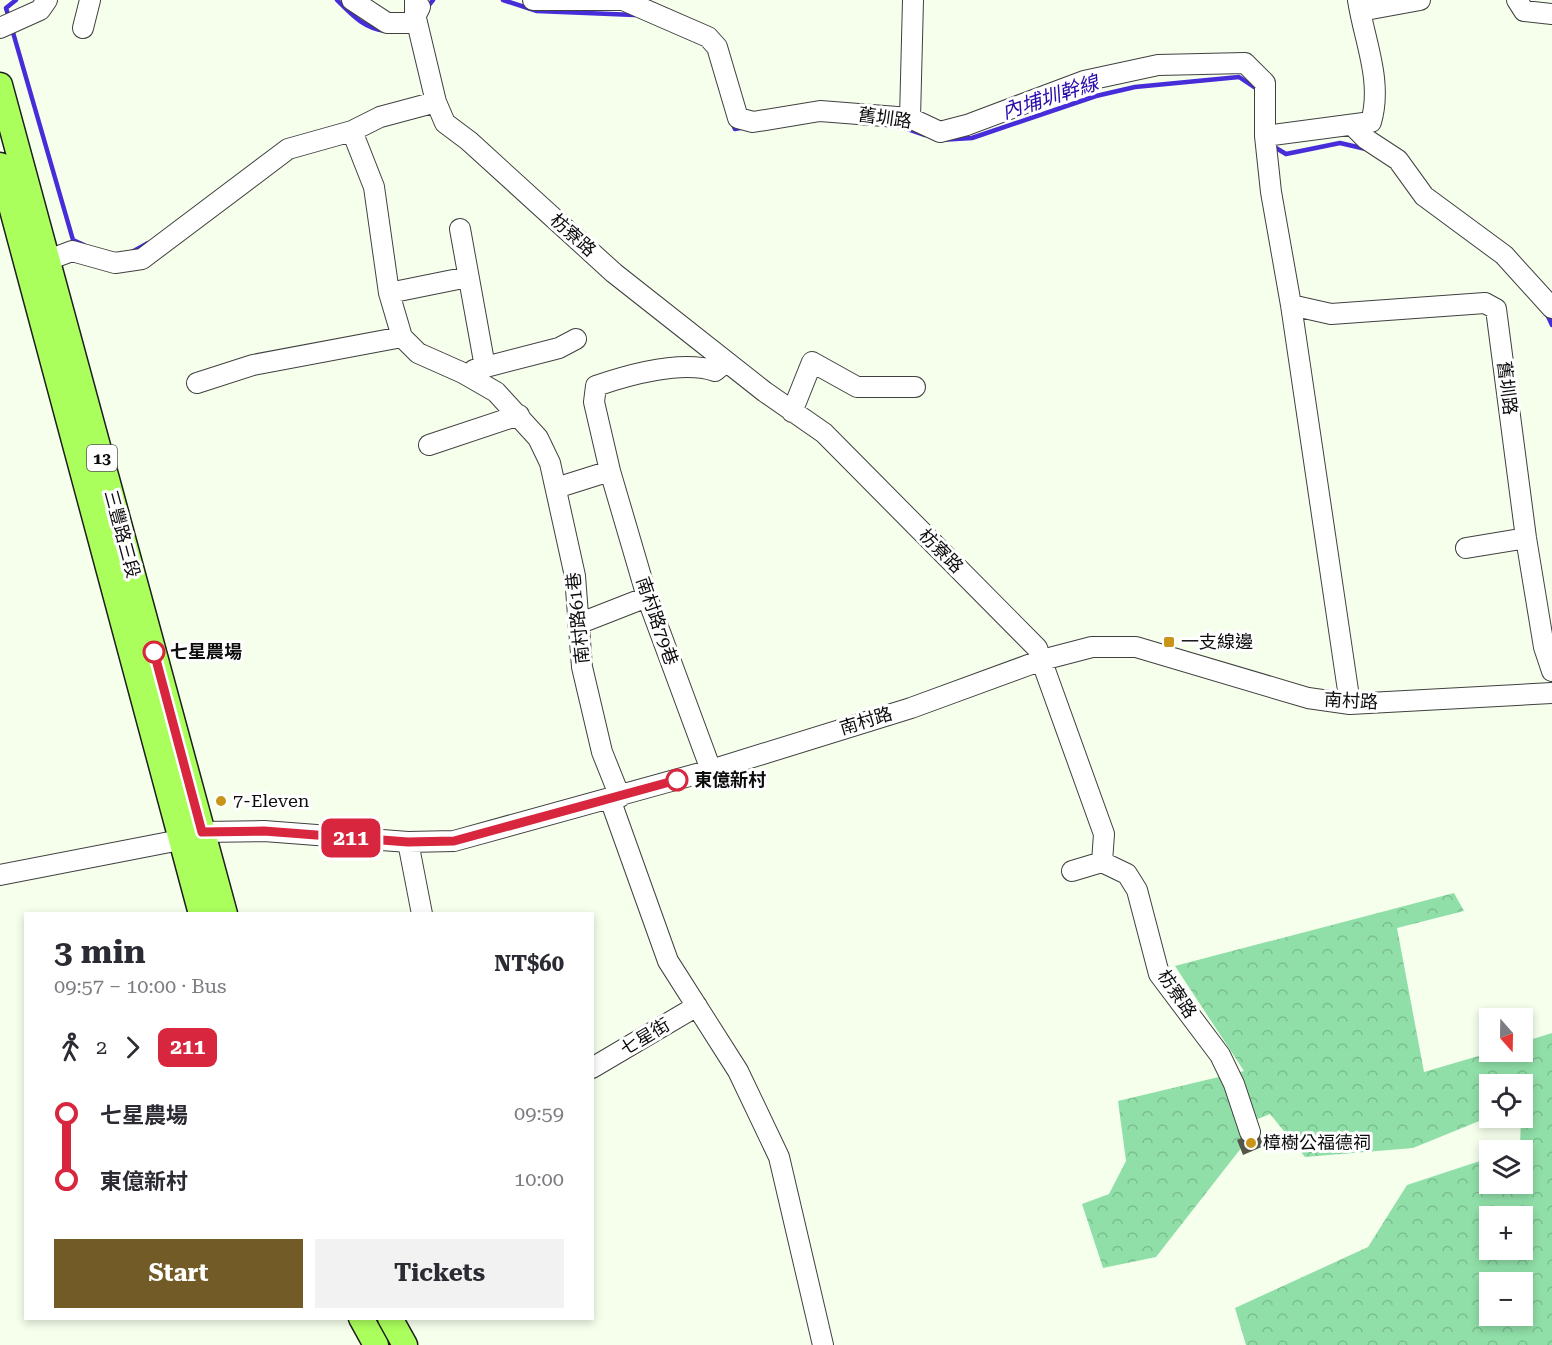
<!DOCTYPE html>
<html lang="en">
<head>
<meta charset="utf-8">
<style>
	body { margin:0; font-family:"Roboto Serif","Noto Sans TC",serif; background:#f2f2f3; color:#2b2b33; height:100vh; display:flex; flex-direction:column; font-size:22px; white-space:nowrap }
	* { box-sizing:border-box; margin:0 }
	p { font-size:20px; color:#7c7c81 }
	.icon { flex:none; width:33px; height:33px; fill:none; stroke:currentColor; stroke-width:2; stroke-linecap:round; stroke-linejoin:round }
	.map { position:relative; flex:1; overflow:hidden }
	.panel { position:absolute; left:24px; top:912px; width:570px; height:408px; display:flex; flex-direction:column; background:#fff; border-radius:0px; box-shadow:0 3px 9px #0003 }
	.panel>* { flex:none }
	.badge { padding:0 12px; border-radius:9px; font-size:21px; line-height:39px }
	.needle { width:39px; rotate:160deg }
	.tools { position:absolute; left:1479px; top:1008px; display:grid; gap:12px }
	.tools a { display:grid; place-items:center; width:54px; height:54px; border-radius:0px; background:#fff; box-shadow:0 3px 9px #0003; font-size:30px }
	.map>.badge { position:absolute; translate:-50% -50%; box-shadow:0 0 0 3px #fff }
	.legs { display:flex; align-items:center; gap:9px; height:66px; padding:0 30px; font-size:20px }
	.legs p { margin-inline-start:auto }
	.overview { display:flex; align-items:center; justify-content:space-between; height:102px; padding:0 30px }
	h1 { font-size:33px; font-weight:700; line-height:45px }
	.button { display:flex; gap:12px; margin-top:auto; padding:12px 30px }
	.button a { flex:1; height:69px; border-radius:0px; background:#725b27; color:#fff; font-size:24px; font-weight:700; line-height:69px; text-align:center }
	.button a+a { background:#f2f2f3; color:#2b2b33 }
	ul { padding:0 30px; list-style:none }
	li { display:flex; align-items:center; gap:21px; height:66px; font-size:22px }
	li i { display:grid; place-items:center; width:9px; height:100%; margin:0 8px; background:currentColor }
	li i::after { content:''; width:15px; height:15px; margin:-8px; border:4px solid; border-radius:50%; background:#fff }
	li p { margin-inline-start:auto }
	li:first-child i { background:linear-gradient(#0000 50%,currentColor 0) }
	li:last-child i { background:linear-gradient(currentColor 50%,#0000 0) }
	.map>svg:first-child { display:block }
	.forest { fill:url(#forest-crowns); fill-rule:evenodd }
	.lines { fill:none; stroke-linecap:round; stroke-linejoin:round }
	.stream { stroke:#472cd9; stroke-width:4.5 }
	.building { fill:#545648 }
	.minor-casing { stroke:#404040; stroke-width:22 }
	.major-casing { stroke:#1e1e1e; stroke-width:27 }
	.minor { stroke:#fff; stroke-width:20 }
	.major { stroke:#abff5c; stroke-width:24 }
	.line-1-casing { stroke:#fff; stroke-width:14 }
	.line-1 { stroke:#d7263d; stroke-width:9 }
	.poi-dot { fill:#c89519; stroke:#fff; stroke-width:2 }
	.stop-1-dot { fill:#fff; stroke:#d7263d; stroke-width:3 }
	.labels { text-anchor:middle; stroke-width:6; stroke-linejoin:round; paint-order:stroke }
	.shield { fill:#fff; stroke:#565656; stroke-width:1.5 }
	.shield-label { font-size:16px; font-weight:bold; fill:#0d0d0d }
	.street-label { font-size:18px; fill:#0d0d0d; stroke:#fff }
	.poi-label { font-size:18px; fill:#0d0d0d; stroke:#fff; text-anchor:start }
	.stop-label { font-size:18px; font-weight:bold; fill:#0d0d0d; stroke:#fff; text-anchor:start }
	.water-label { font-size:20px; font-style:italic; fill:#2a0ba9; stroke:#fff }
</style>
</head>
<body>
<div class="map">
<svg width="1552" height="1345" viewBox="0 0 1552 1345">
	<defs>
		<pattern id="forest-crowns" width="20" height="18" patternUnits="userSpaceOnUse" patternTransform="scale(1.5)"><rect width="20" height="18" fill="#90dfa8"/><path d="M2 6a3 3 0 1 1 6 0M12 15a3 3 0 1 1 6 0" fill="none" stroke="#7bbe8f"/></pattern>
	</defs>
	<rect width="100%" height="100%" fill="#f5ffec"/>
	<path class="forest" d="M 1454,893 L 1464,911 L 1397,928 L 1424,1072 L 1492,1052 L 1522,1052 L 1523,1042 L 1552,1033 L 1552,1345 L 1246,1345 L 1235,1308 L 1368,1247 L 1407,1185 L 1489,1158 L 1490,1184 L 1522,1184 L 1522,1150 L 1512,1150 L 1520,1148 L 1522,1084 L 1490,1084 L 1489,1117 L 1413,1148 L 1305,1157 L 1270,1114 L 1248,1123 L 1249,1138 L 1156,1257 L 1103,1268 L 1082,1204 L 1109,1194 L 1126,1161 L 1118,1101 L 1244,1071 L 1175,966 ZM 1490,1216 L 1522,1216 L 1522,1250 L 1490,1250 ZM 1490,1282 L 1522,1282 L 1522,1316 L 1490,1316 Z"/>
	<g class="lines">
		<path class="stream" d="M 337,0 C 351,14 364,29 386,31
			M 503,0 L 537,11 L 635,15
			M 425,10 L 433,0
			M 9,18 L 6,8 L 16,0
			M 12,29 L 73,240 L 84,245
			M 732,122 L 735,129 L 745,127
			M 899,126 L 925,135
			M 939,140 L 972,138 L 1096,96 L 1135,87 L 1239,77 L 1257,89 L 1258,92
			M 1271,145 L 1286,154 L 1340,143 L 1366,149
			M 132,252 L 148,243
			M 1547,314 L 1552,325"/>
	</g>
	<path class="building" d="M 1258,1131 L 1264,1146 L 1243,1155 L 1237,1140 Z"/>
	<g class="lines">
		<g class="minor-casing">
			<path id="minor" d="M 352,0 L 387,23 L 412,23 L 420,7
				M 415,0 L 415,14 L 436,102 L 445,123 L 469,141 L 614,273 L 765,392 L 824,433 L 1037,648 L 1104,834 L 1102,862 L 1127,874 L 1137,890 L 1159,974 L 1220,1055 L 1234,1084 L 1250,1132
				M 533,0 L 623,0 L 708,37 L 717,47 L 738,118 L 753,122 L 820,111 L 910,118 L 940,132 L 967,125 L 1084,81 L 1158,65 L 1245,63 L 1265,83 L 1265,136 L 1271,192 L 1291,305 L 1350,704
				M 1517,0 L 1524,11 L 1552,14
				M 1360,11 L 1420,0
				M 0,28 L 40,10 L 47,0
				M 83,28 L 90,0
				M 910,118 L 913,0
				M 1352,125 L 1366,139 L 1398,160 L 1424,196 L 1504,255 L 1552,308
				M 352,131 L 380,117 L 436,102
				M 1265,136 L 1371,122 C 1383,81 1364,40 1358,0
				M 460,229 L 485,367
				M 35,265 L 72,251 L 115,263 L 142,259 L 288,149 L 352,131 L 374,187 L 389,293 L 402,337 L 418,353 L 463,373 L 496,392 L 538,438 L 550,463 L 575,576 L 582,667 L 602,752 L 620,797
				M 389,293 L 468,277
				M 1291,305 L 1331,314 L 1485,303 L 1496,309 L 1526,538 L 1544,647 L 1552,671
				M 474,370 L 559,348 L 576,339
				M 197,383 L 253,365 L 402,337
				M 792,412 L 812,362 L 857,387 L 915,387
				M 429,445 L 519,415
				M 610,471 L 647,597 L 711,770
				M 556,488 L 610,471 L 594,402 L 596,386 C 628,375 682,360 715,371 L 726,362
				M 1466,548 L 1526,538
				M 578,624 L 647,597
				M 610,799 L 668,961 L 738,1071 L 779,1157 L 823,1345
				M 408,842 L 422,914
				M 1072,871 L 1102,862
				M 0,875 L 180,840 L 202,832 L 264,831 L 408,842 L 454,841 L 711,770 L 911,708 L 1042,660 L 1092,647 L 1136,647 L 1308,698 L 1350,704 L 1552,693
				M 592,1068 L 697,1006"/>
		</g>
		<g class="major-casing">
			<path id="major" d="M 0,85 L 225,914
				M 0,165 L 201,914
				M 361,1318 L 376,1345
				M 390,1318 L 405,1345"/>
		</g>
		<use href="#minor" class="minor"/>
		<use href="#major" class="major"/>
	</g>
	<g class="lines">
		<g class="line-1-casing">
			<path id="line-1" d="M 154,652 L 202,832 L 264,831 L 408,842 L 454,841 L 677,780"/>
		</g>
		<use href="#line-1" class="line-1"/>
	</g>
	<g class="poi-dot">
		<rect x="1163" y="636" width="12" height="12" rx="3"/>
		<circle cx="221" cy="801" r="6"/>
		<circle cx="1251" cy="1143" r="6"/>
	</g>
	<g class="stop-1-dot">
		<circle cx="154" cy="652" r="10"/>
		<circle cx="677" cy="780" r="10"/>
	</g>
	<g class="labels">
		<rect class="shield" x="87" y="445" width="30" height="26" rx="4.5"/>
		<g class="shield-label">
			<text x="102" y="464">13</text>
		</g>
		<g class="street-label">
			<text transform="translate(885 118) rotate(8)" y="6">舊圳路</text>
			<text transform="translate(573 235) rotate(42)" y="6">枋寮路</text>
			<text transform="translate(1507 388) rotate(83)" y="6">舊圳路</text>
			<text transform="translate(122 534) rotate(75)" y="6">三豐路三段</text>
			<text transform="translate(941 551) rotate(45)" y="6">枋寮路</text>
			<text transform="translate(578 618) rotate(-96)" y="6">南村路61巷</text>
			<text transform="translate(657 621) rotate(71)" y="6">南村路79巷</text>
			<text transform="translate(1351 701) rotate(3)" y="6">南村路</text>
			<text transform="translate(866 721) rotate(-17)" y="6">南村路</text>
			<text transform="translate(1177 994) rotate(56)" y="6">枋寮路</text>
			<text transform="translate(645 1037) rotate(-31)" y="6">七星街</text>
		</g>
		<g class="poi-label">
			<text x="1181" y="648">一支線邊</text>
			<text x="233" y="807">7-Eleven</text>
			<text x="1263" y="1149">樟樹公福德祠</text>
		</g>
		<g class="stop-label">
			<text x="170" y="658">七星農場</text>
			<text x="694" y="786">東億新村</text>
		</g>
		<g class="water-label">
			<text transform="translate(1050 97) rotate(-18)" y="7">內埔圳幹線</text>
		</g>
	</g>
</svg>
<div class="tools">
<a><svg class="needle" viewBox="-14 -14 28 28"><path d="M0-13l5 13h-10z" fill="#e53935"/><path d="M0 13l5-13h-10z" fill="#7c7c81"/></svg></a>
<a><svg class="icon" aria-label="locate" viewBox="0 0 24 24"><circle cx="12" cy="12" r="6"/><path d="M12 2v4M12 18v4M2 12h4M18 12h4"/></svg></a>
<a><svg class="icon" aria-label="layers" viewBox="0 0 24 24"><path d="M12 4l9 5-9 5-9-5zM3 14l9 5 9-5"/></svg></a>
<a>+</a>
<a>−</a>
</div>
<b class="badge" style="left:351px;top:838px;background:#d7263d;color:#fff">211</b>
<section class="panel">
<div class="overview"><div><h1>3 min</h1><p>09:57 – 10:00 · Bus</p></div><b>NT$60</b></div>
<div class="legs"><svg class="icon" aria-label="walk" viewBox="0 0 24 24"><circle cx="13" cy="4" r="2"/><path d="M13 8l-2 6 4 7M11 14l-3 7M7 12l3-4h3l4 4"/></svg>2<svg class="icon" aria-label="forward" viewBox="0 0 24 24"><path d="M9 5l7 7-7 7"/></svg><b class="badge" style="background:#d7263d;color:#fff">211</b></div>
<ul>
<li><i style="color:#d7263d"></i><b>七星農場</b><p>09:59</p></li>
<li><i style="color:#d7263d"></i><b>東億新村</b><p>10:00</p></li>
</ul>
<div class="button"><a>Start</a><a>Tickets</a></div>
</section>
</div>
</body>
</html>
